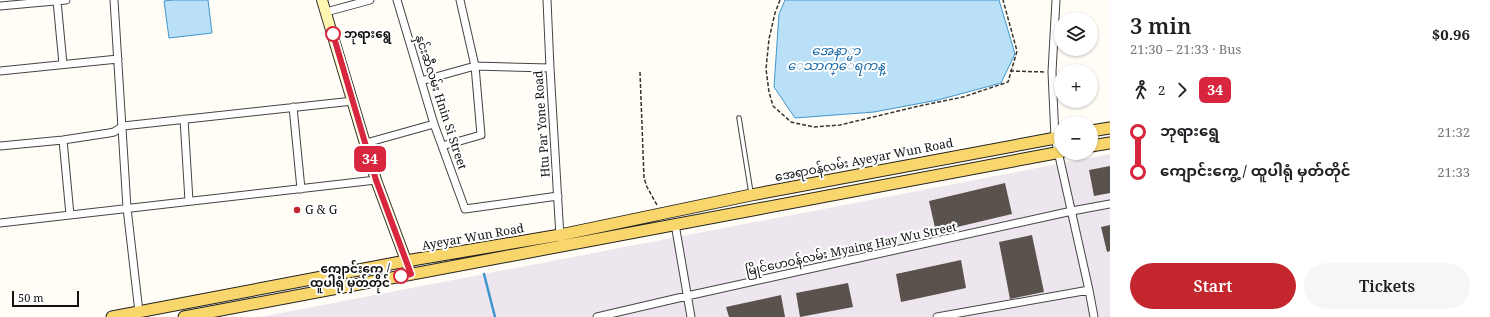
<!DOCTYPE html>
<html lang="en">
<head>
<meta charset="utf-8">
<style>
	body { margin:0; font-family:"Noto Serif","Noto Sans Myanmar",serif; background:#f6f6f6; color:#202124; height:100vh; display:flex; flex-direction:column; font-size:15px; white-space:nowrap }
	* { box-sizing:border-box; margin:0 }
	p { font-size:13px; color:#757577 }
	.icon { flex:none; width:22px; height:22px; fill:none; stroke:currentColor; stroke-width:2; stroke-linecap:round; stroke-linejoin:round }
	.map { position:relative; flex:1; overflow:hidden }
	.details { display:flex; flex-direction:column; background:#fff; width:380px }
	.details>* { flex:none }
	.badge { padding:0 8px; border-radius:6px; font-size:14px; line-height:26px }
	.tools { position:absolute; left:1054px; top:12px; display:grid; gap:8px }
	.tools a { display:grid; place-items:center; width:44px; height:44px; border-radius:50%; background:#fff; box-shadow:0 1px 3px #0004; font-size:20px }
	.scale { position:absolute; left:12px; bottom:10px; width:67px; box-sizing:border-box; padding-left:4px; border:2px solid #111; border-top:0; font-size:11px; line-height:14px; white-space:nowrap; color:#111; -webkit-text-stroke:3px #fff; paint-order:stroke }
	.map>.badge { position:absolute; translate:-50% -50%; box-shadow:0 0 0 2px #fff }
	.legs { display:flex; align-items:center; gap:6px; height:44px; padding:0 20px; font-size:13px }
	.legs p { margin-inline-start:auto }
	.summary { display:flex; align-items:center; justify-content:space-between; height:68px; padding:0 20px }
	h1 { font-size:22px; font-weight:600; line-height:30px }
	.button { display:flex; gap:8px; margin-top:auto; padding:8px 20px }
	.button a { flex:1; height:46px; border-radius:24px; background:#c4262e; color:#fff; font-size:16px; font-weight:600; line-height:46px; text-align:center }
	.button a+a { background:#f6f6f6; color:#202124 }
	ul { padding:0 20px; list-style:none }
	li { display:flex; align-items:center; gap:14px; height:40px; font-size:15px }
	li i { display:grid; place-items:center; width:6px; height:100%; margin:0 5px; background:currentColor }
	li i::after { content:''; width:10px; height:10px; margin:-5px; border:3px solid; border-radius:50%; background:#fff }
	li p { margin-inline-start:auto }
	li:first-child i { background:linear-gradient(#0000 50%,currentColor 0) }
	li:last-child i { background:linear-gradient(currentColor 50%,#0000 0) }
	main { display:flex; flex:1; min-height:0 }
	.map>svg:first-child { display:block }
	.industrial { fill:#eee6ef }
	.water { fill:#b9e0f7; stroke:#3f96cf }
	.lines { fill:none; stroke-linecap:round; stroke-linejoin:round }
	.stream { stroke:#3f96cf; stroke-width:2.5 }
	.building { fill:#5a524d }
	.lane-casing { stroke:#444; stroke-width:5.5 }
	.street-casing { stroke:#444; stroke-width:9 }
	.secondary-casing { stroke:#333; stroke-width:12 }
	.primary-casing { stroke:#222; stroke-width:13 }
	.path { stroke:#333; stroke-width:1.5; stroke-dasharray:4 2; stroke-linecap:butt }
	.lane { stroke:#fff; stroke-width:3.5 }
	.street { stroke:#fff; stroke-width:7 }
	.secondary { stroke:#fff6b0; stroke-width:10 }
	.primary { stroke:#f9d66b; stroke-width:11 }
	.line-1-casing { stroke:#fff; stroke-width:9 }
	.line-1 { stroke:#d7263d; stroke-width:6 }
	.stop-1-dot { fill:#fff; stroke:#d7263d; stroke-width:2 }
	.poi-dot { fill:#c4262e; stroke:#fff; stroke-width:1.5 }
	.labels { text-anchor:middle; stroke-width:4; stroke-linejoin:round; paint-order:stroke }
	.stop-label { font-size:12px; font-weight:bold; fill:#111; stroke:#fff; text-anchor:start }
	.street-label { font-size:12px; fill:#111; stroke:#fff }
	.poi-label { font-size:12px; fill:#111; stroke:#fff; text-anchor:start }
	.water-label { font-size:13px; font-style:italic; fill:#1768a6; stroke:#fff }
</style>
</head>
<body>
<main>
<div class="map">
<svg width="1110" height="317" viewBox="0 0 1110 317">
	<rect width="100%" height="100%" fill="#fffdf5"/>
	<path class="industrial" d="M 1110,154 L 1110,317 L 260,317 L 479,275 Z"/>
	<path class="water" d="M 173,0 L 208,0 L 212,33 L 169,38 L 164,1 Z
		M 785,0 L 999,0 L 1015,54 L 1001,83 L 938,100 L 874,112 L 795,118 L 774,87 L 779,14 Z"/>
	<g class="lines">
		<path class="stream" d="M 484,274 L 495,317"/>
	</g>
	<path class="building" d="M 1110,166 L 1110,193 L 1094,196 L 1089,170 Z
		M 1005,183 L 1012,214 L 936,232 L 929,201 Z
		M 1110,225 L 1110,251 L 1107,252 L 1101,227 Z
		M 1032,235 L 1044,292 L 1010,299 L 999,242 Z
		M 961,260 L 966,288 L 901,302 L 896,274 Z
		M 848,283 L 853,307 L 800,317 L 796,293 Z
		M 781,295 L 785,317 L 729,317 L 726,307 Z"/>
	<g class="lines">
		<g class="lane-casing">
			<path id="lane" d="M 739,118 L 751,193"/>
		</g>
		<g class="street-casing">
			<path id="street" d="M 114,0 L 127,208 L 139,312
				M 397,0 L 434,124 L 465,209 L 558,196
				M 547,0 L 550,68 L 560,237
				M 1056,0 L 1052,72 L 1055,138 L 1089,290 L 1094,317
				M 57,1 L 63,64
				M 0,6 L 66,0
				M 326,12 L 370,0
				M 0,71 L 118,59
				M 421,81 L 475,66 L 550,68
				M 293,107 L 301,189
				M 184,119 L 189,201
				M 63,140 L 70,215
				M 366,143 L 434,124
				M 0,146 L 63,140 L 109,133 L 114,132 L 123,126 L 353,101
				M 442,146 L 481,135 L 475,66 L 460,0
				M 0,223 L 376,180
				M 675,224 L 691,317
				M 597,317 L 687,296 L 1072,211 L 1110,204
				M 937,317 L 1089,290"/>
		</g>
		<g class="secondary-casing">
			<path id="secondary" d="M 322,0 L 376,180 L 411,274"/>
		</g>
		<g class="primary-casing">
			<path id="primary" d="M 1091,131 L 1110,128
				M 1091,146 L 1110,143
				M 112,317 L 406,261 L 560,235 L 751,195 L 1061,137
				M 184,317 L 1061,152"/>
		</g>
		<path class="path" d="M 780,0 L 775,13 L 769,39 L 766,69 L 769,92 L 773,106 L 791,122 L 814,127 L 840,125 L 919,106 L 963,97 L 1008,82 L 1017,51 L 1003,0
			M 1010,71 L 1045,72
			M 640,72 L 644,178 L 647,187 L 657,205"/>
		<use href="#lane" class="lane"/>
		<use href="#street" class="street"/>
		<use href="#secondary" class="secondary"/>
		<use href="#primary" class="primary"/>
	</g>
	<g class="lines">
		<g class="line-1-casing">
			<path id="line-1" d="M 333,34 L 376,180 L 411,274 L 401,276"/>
		</g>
		<use href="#line-1" class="line-1"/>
	</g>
	<g class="stop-1-dot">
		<circle cx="333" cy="34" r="7"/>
		<circle cx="401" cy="276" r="7"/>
	</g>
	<circle class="poi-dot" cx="297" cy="210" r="4"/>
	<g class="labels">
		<g class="stop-label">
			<text x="344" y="38">ဘုရားရွေ</text>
			<text x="390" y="273" text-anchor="end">ကျောင်းကွေ့ /<tspan x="390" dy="14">ထူပါရုံ မှတ်တိုင်</tspan></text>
		</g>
		<g class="street-label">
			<text transform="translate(441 102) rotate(72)" y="4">နှင်းဆီလမ်း Hnin Si Street</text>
			<text transform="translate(542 124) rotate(-94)" y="4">Htu Par Yone Road</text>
			<text transform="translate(864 160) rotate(-11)" y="4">အေရာဝန်လမ်း Ayeyar Wun Road</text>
			<text transform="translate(473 237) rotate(-10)" y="4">Ayeyar Wun Road</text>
			<text transform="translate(851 249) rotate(-12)" y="4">မြိုင်ဟေဝန်လမ်း Myaing Hay Wu Street</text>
		</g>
		<g class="poi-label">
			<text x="305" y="214">G &amp; G</text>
		</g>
		<g class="water-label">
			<text x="836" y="55">အေနာ္မာ<tspan x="836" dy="15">ေသာက္ေရကန္</tspan></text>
		</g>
	</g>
</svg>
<div class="tools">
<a><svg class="icon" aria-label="layers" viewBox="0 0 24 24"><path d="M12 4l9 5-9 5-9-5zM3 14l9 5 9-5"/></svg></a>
<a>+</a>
<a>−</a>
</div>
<div class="scale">50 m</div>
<b class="badge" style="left:370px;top:159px;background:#d7263d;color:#fff">34</b>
</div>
<section class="details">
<div class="summary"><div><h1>3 min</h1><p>21:30 – 21:33 · Bus</p></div><b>$0.96</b></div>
<div class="legs"><svg class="icon" aria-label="walk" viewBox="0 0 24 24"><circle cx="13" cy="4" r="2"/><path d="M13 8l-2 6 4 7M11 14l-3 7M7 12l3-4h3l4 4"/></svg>2<svg class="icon" aria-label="forward" viewBox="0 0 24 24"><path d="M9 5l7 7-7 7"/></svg><b class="badge" style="background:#d7263d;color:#fff">34</b></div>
<ul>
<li><i style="color:#d7263d"></i><b>ဘုရားရွေ</b><p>21:32</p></li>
<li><i style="color:#d7263d"></i><b>ကျောင်းကွေ့ / ထူပါရုံ မှတ်တိုင်</b><p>21:33</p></li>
</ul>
<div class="button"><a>Start</a><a>Tickets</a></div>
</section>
</main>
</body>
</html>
